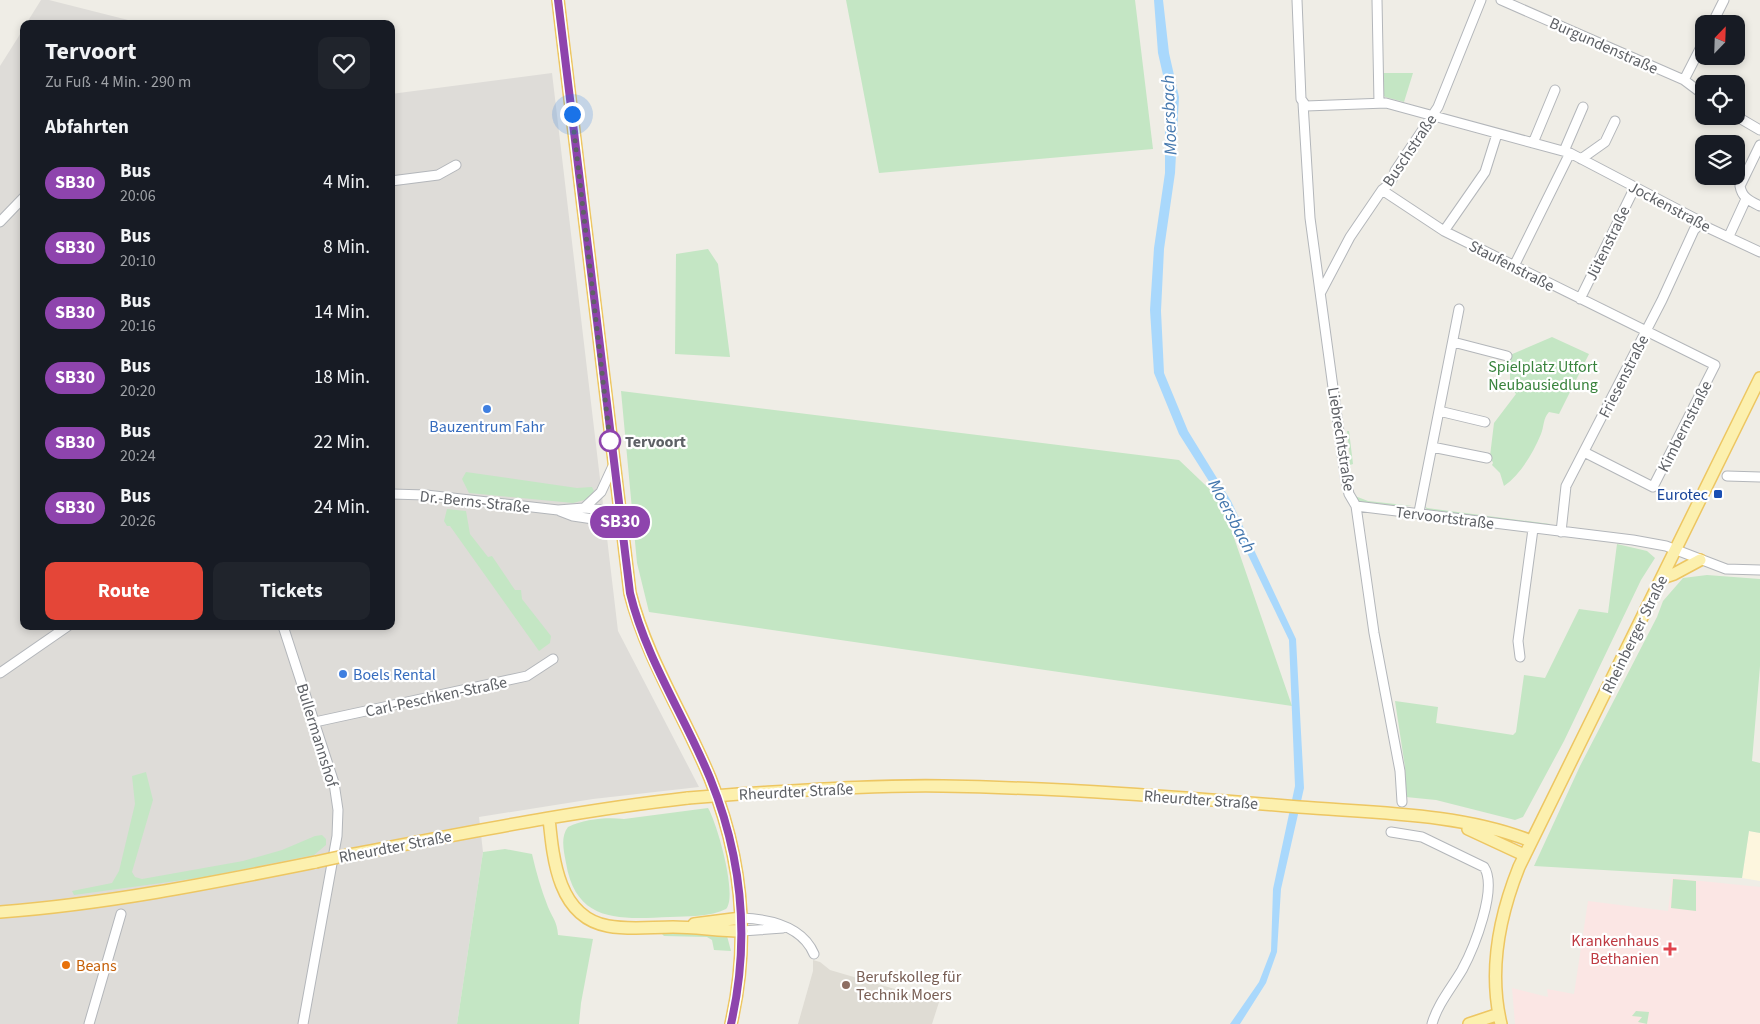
<!DOCTYPE html>
<html lang="de">
<head>
<meta charset="utf-8">
<style>
	body { margin:0; font-family:"Source Sans 3",sans-serif; background:#20242c; color:#f1f3f6; height:100vh; display:flex; flex-direction:column; font-size:19px; white-space:nowrap }
	* { box-sizing:border-box; margin:0 }
	p { font-size:16px; color:#9ea1a6 }
	.icon { flex:none; width:28px; height:28px; fill:none; stroke:currentColor; stroke-width:2; stroke-linecap:round; stroke-linejoin:round }
	.map { position:relative; flex:1; overflow:hidden }
	.drawer { position:absolute; left:20px; top:20px; width:375px; height:610px; display:flex; flex-direction:column; background:#171b24; border-radius:10px; box-shadow:0 2px 8px #0003 }
	.drawer>* { flex:none }
	.badge { padding:0 10px; border-radius:16px; font-size:18px; line-height:32px }
	.needle { width:32px; rotate:23deg }
	.tools { position:absolute; left:1695px; top:15px; display:grid; gap:10px }
	.tools a { display:grid; place-items:center; width:50px; height:50px; border-radius:10px; background:#171b24; box-shadow:0 2px 8px #0003; font-size:25px }
	.you { position:absolute; width:25px; height:25px; margin:-12px; border:4px solid #fff; border-radius:50%; background:#1a73e8; box-shadow:0 0 0 8px #1a73e833 }
	.map>.badge { position:absolute; translate:-50% -50%; box-shadow:0 0 0 2px #fff }
	h2 { padding:0 25px; font-size:19px; line-height:45px }
	.round { display:grid; place-items:center; flex:none; width:52px; height:52px; border-radius:10px; background:#20242c }
	.summary { display:flex; align-items:center; justify-content:space-between; height:85px; padding:0 25px }
	h1 { font-size:24px; font-weight:700; line-height:38px }
	.action { display:flex; gap:10px; margin-top:auto; padding:10px 25px }
	.action a { flex:1; height:58px; border-radius:10px; background:#e44638; color:#fff; font-size:20px; font-weight:700; line-height:58px; text-align:center }
	.action a+a { background:#20242c; color:#f1f3f6 }
	ul { padding:0; list-style:none }
	li { display:flex; align-items:center; gap:15px; height:65px; padding:0 25px }
	li div { flex:1 }
	li b { display:block; font-size:19px }
	li em { font-style:normal }
	li .badge { min-width:55px; font-weight:700; text-align:center }
	.map>svg:first-child { display:block }
	.commercial { fill:#fdf6de }
	.industrial { fill:#dedcd8 }
	.education { fill:#dfdcd4 }
	.medical { fill:#fbe6e4 }
	.green { fill:#c4e6c4 }
	.water { fill:#a9d8fc }
	.lines { fill:none; stroke-linecap:round; stroke-linejoin:round }
	.minor-casing { stroke:#b3b6ba; stroke-width:11 }
	.major-casing { stroke:#edc662; stroke-width:14 }
	.minor { stroke:#fff; stroke-width:9 }
	.major { stroke:#fcf0ae; stroke-width:11 }
	.major-bridge-casing { stroke:#edc662; stroke-width:14; stroke-linecap:butt }
	.major-bridge { stroke:#fcf0ae; stroke-width:11 }
	.line-casing { stroke:#fff; stroke-width:11 }
	.line { stroke:#8e44ad; stroke-width:8 }
	.walk { stroke:#5e6166; stroke-width:5; stroke-dasharray:0 9 }
	.shop-dot { fill:#3f7fe0; stroke:#fff; stroke-width:2 }
	.stop-dot { fill:#fff; stroke:#8e44ad; stroke-width:2.5 }
	.transit-dot { fill:#1a4fb4; stroke:#fff; stroke-width:2 }
	.health-dot { fill:#e0444e; stroke:#fff; stroke-width:2 }
	.food-dot { fill:#e8710a; stroke:#fff; stroke-width:2 }
	.education-dot { fill:#8d6e63; stroke:#fff; stroke-width:2 }
	.labels { text-anchor:middle; stroke-width:4.5; stroke-linejoin:round; paint-order:stroke }
	.street-label { font-size:16px; fill:#5e6166; stroke:#fff }
	.park-label { font-size:16px; fill:#38833c; stroke:#fff }
	.shop-label { font-size:16px; fill:#366cbe; stroke:#fff }
	.stop-label { font-size:16px; font-weight:bold; fill:#5e6166; stroke:#fff; text-anchor:start }
	.transit-label { font-size:16px; fill:#164399; stroke:#fff; text-anchor:end }
	.health-label { font-size:16px; fill:#be3a42; stroke:#fff; text-anchor:end }
	.food-label { font-size:16px; fill:#c56008; stroke:#fff; text-anchor:start }
	.education-label { font-size:16px; fill:#785e54; stroke:#fff; text-anchor:start }
	.water-label { font-size:18px; font-style:italic; fill:#4578ae; stroke:#fff }
</style>
</head>
<body>
<div class="map">
<svg width="1760" height="1024" viewBox="0 0 1760 1024">
	<rect width="100%" height="100%" fill="#efede6"/>
	<path class="commercial" d="M 1749,831 L 1760,833 L 1760,881 L 1742,878 Z"/>
	<path class="industrial" d="M 41,0 L 49,0 L 132,21 L 131,24 L 26,24 Z
		M 24,28 L 24,626 L 391,626 L 391,94 L 552,73 L 618,631 L 699,787 L 593,799 L 479,817 L 483,852 L 457,1024 L 0,1024 L 0,66 Z"/>
	<path class="education" d="M 813,960 L 820,962 L 830,970 L 939,1002 L 932,1024 L 798,1024 L 813,971 Z"/>
	<path class="medical" d="M 1672,878 L 1760,887 L 1760,1024 L 1515,1024 L 1512,988 L 1548,997 L 1547,989 L 1574,994 L 1588,901 L 1668,911 Z"/>
	<path class="green" d="M 846,0 L 1135,0 L 1153,149 L 879,173 Z
		M 1383,73 L 1413,73 L 1404,102 L 1385,97 L 1383,95 Z
		M 708,249 L 718,264 L 730,357 L 675,354 L 676,254 Z
		M 1552,337 L 1589,354 L 1559,414 L 1549,412 C 1543,418 1544,427 1541,434 C 1533,453 1521,474 1504,486 L 1500,473 L 1492,465 L 1493,463 L 1490,456 L 1494,423 L 1516,394 L 1510,385 L 1510,355 Z
		M 621,391 L 1179,460 L 1221,500 L 1292,706 L 649,612 L 637,563 Z
		M 1347,431 L 1349,431 L 1353,464 L 1350,465 L 1351,478 L 1347,459 L 1350,458 Z
		M 466,472 L 577,488 L 592,487 L 594,491 L 588,499 L 573,503 L 469,493 L 462,479 Z
		M 1355,496 L 1368,501 L 1413,506 L 1360,504 Z
		M 1424,505 L 1427,508 L 1550,524 L 1550,526 L 1433,511 L 1427,510 Z
		M 447,509 L 466,511 L 470,534 L 488,557 L 492,556 L 515,590 L 521,590 L 522,599 L 551,636 L 550,643 L 539,651 L 450,526 L 447,526 L 444,521 Z
		M 1617,544 L 1647,551 L 1655,558 L 1641,580 L 1564,741 L 1523,817 L 1515,820 L 1436,800 L 1406,797 L 1405,767 L 1395,701 L 1438,707 L 1436,723 L 1513,735 L 1516,732 L 1524,675 L 1545,678 L 1579,609 L 1608,613 Z
		M 1707,575 L 1760,579 L 1760,666 L 1752,761 L 1760,763 L 1760,833 L 1749,831 L 1742,878 L 1534,866 L 1580,766 L 1657,617 L 1663,601 L 1683,578 Z
		M 146,772 L 153,800 L 132,872 L 135,877 L 142,879 L 243,861 L 282,850 L 315,836 L 322,835 L 326,839 L 326,845 L 314,855 L 205,877 L 74,895 L 72,891 L 112,883 L 119,871 L 135,804 L 132,776 Z
		M 708,808 C 717,823 738,896 726,909 C 711,917 687,916 670,917 C 621,919 576,924 566,863 C 564,852 560,837 568,827 C 585,819 606,817 624,819 Z
		M 505,849 L 532,854 C 536,872 541,889 548,907 C 553,919 557,921 558,935 L 593,939 L 581,1003 L 579,1024 L 457,1024 L 483,852 Z
		M 1673,879 L 1696,881 L 1696,911 L 1671,908 Z
		M 662,934 L 712,934 L 727,936 L 731,951 L 714,950 L 712,940 L 707,937 L 664,936 Z
		M 1636,1011 L 1649,1012 L 1647,1024 L 1638,1022 L 1642,1017 L 1632,1016 Z"/>
	<path class="water" d="M 1154,0 L 1163,0 L 1169,53 L 1179,97 L 1175,173 L 1164,249 L 1161,311 L 1164,373 L 1188,431 L 1231,501 L 1296,639 L 1304,788 L 1281,889 L 1277,952 L 1266,983 L 1240,1024 L 1230,1024 L 1259,982 L 1271,951 L 1273,889 L 1295,786 L 1289,640 L 1224,505 L 1179,434 L 1154,373 L 1150,310 L 1154,248 L 1165,173 L 1165,98 L 1163,75 L 1158,53 Z"/>
	<g class="lines">
		<g class="minor-casing">
			<path id="minor" d="M 1297,0 L 1301,99 L 1306,106 L 1386,103 L 1570,153 L 1696,219 L 1700,224 L 1760,252
				M 1377,0 L 1379,103
				M 1501,0 L 1684,80 L 1704,95
				M 1712,24 L 1724,0
				M 1684,80 L 1704,41
				M 1303,103 L 1310,218 L 1345,476 L 1349,494 L 1356,506 L 1374,633 L 1400,771 L 1402,802
				M 1736,116 L 1760,130
				M 1533,143 L 1555,90
				M 1760,145 L 1740,186 C 1742,198 1750,201 1760,206
				M 1564,151 L 1583,107
				M 1581,159 L 1605,142 L 1615,121
				M 391,181 L 438,175 L 456,165
				M 1382,190 L 1444,231 L 1715,365 L 1653,487 L 1584,452
				M 0,222 L 24,197
				M 1444,231 L 1485,172 L 1497,134
				M 1729,236 L 1746,199
				M 1514,266 L 1570,153
				M 1321,292 L 1350,237 L 1382,190 C 1389,185 1394,179 1395,171 L 1438,107 L 1481,0
				M 1580,299 L 1635,187
				M 1453,342 L 1507,356
				M 1439,411 L 1485,422
				M 1432,447 L 1487,458
				M 1727,476 L 1760,477
				M 391,494 L 426,495 L 558,510 L 584,508 L 618,511
				M 1356,506 L 1633,540 L 1666,546 L 1726,569 L 1760,570
				M 584,508 L 601,492 L 613,466
				M 560,511 L 573,516 L 620,523
				M 1419,512 L 1459,309
				M 1561,532 L 1566,486 L 1662,300 L 1694,230 L 1700,224
				M 283,626 L 334,783 L 338,810 L 337,836 L 303,1024
				M 1520,657 L 1518,641 L 1533,529
				M 0,673 L 68,626
				M 315,722 L 527,676 L 553,659
				M 1391,832 L 1422,837 L 1484,867 C 1498,888 1474,948 1462,970 C 1452,987 1437,1005 1432,1024
				M 741,918 C 768,919 802,926 814,954
				M 742,931 L 783,928
				M 89,1024 L 121,914"/>
		</g>
		<g class="major-casing">
			<path id="major" d="M 558,0 L 630,593 C 647,659 684,715 710,778 C 742,857 750,941 731,1024
				M 1662,578 L 1674,574 L 1700,560
				M 739,794 C 807,790 875,785 943,786 C 1062,788 1180,797 1299,807 C 1374,813 1461,813 1531,841
				M 549,818 C 553,859 558,917 608,926 C 629,930 652,927 673,927 C 696,927 719,931 742,931
				M 1468,829 L 1524,855
				M 348,855 C 461,834 573,811 688,798
				M 0,912 C 107,904 211,883 316,862
				M 694,924 L 741,918
				M 1469,1024 L 1499,1014
				M 1501,1024 C 1488,970 1499,917 1519,867 L 1760,378"/>
		</g>
		<use href="#minor" class="minor"/>
		<use href="#major" class="major"/>
		<g class="major-bridge-casing">
			<path id="major-bridge" d="M 688,798 L 739,794
				M 316,862 L 348,855"/>
		</g>
		<use href="#major-bridge" class="major-bridge"/>
	</g>
	<g class="lines">
		<g class="line-casing">
			<path id="line" d="M 558,0 L 630,593 C 646,659 684,715 710,778 C 742,857 750,941 731,1024"/>
		</g>
		<use href="#line" class="line"/>
		<path class="walk" d="M 572,114 L 610,441"/>
	</g>
	<g class="shop-dot">
		<circle cx="487" cy="409" r="5"/>
		<circle cx="343" cy="674" r="5"/>
	</g>
	<circle class="stop-dot" cx="610" cy="441" r="10"/>
	<rect class="transit-dot" x="1713" y="489" width="10" height="10" rx="2.5"/>
	<path class="health-dot" d="M1667.5 941.5h5v5h5v5h-5v5h-5v-5h-5v-5h5z"/>
	<circle class="food-dot" cx="66" cy="965" r="5"/>
	<circle class="education-dot" cx="846" cy="985" r="5"/>
	<g class="labels">
		<g class="street-label">
			<text transform="translate(1604 45) rotate(24)" y="6">Burgundenstraße</text>
			<text transform="translate(1409 150) rotate(-56)" y="6">Buschstraße</text>
			<text transform="translate(1670 206) rotate(28)" y="6">Jockenstraße</text>
			<text transform="translate(1607 243) rotate(-64)" y="6">Jütenstraße</text>
			<text transform="translate(1512 265) rotate(27)" y="6">Staufenstraße</text>
			<text transform="translate(1623 376) rotate(-63)" y="6">Friesenstraße</text>
			<text transform="translate(1684 426) rotate(-63)" y="6">Kimbernstraße</text>
			<text transform="translate(1342 439) rotate(81)" y="6">Liebrechtstraße</text>
			<text transform="translate(475 501) rotate(6)" y="6">Dr.-Berns-Straße</text>
			<text transform="translate(1445 517) rotate(7)" y="6">Tervoortstraße</text>
			<text transform="translate(1634 634) rotate(-64)" y="6">Rheinberger Straße</text>
			<text transform="translate(436 696) rotate(-12)" y="6">Carl-Peschken-Straße</text>
			<text transform="translate(318 735) rotate(73)" y="6">Bullermannshof</text>
			<text transform="translate(796 791) rotate(-3)" y="6">Rheurdter Straße</text>
			<text transform="translate(1201 799) rotate(4)" y="6">Rheurdter Straße</text>
			<text transform="translate(395 846) rotate(-11)" y="6">Rheurdter Straße</text>
		</g>
		<g class="park-label">
			<text x="1543" y="372">Spielplatz Utfort<tspan x="1543" dy="18">Neubausiedlung</tspan></text>
		</g>
		<g class="shop-label">
			<text x="487" y="432">Bauzentrum Fahr</text>
			<text x="353" y="680" text-anchor="start">Boels Rental</text>
		</g>
		<g class="stop-label">
			<text x="625" y="447">Tervoort</text>
		</g>
		<g class="transit-label">
			<text x="1708" y="500">Eurotec</text>
		</g>
		<g class="health-label">
			<text x="1659" y="946">Krankenhaus<tspan x="1659" dy="18">Bethanien</tspan></text>
		</g>
		<g class="food-label">
			<text x="76" y="971">Beans</text>
		</g>
		<g class="education-label">
			<text x="856" y="982">Berufskolleg für<tspan x="856" dy="18">Technik Moers</tspan></text>
		</g>
		<g class="water-label">
			<text transform="translate(1169 115) rotate(-92)" y="6">Moersbach</text>
			<text transform="translate(1232 516) rotate(62)" y="6">Moersbach</text>
		</g>
	</g>
</svg>
<div class="tools">
<a><svg class="needle" viewBox="-14 -14 28 28"><path d="M0-13l5 13h-10z" fill="#e53935"/><path d="M0 13l5-13h-10z" fill="#9ea1a6"/></svg></a>
<a><svg class="icon" aria-label="locate" viewBox="0 0 24 24"><circle cx="12" cy="12" r="6"/><path d="M12 2v4M12 18v4M2 12h4M18 12h4"/></svg></a>
<a><svg class="icon" aria-label="layers" viewBox="0 0 24 24"><path d="M12 4l9 5-9 5-9-5zM3 14l9 5 9-5"/></svg></a>
</div>
<div class="you" style="left:572px;top:114px"></div>
<b class="badge" style="left:620px;top:522px;background:#8e44ad;color:#fff">SB30</b>
<section class="drawer">
<div class="summary"><div><h1>Tervoort</h1><p>Zu Fuß · 4 Min. · 290 m</p></div><a class="round"><svg class="icon" aria-label="heart" viewBox="0 0 24 24"><path d="M12 20l-8-8c-3-5 5-10 8-4 3-6 11-1 8 4z"/></svg></a></div>
<h2>Abfahrten</h2>
<ul>
<li><span class="badge" style="background:#8e44ad;color:#fff">SB30</span><div><b>Bus</b><p>20:06</p></div><em>4 Min.</em></li>
<li><span class="badge" style="background:#8e44ad;color:#fff">SB30</span><div><b>Bus</b><p>20:10</p></div><em>8 Min.</em></li>
<li><span class="badge" style="background:#8e44ad;color:#fff">SB30</span><div><b>Bus</b><p>20:16</p></div><em>14 Min.</em></li>
<li><span class="badge" style="background:#8e44ad;color:#fff">SB30</span><div><b>Bus</b><p>20:20</p></div><em>18 Min.</em></li>
<li><span class="badge" style="background:#8e44ad;color:#fff">SB30</span><div><b>Bus</b><p>20:24</p></div><em>22 Min.</em></li>
<li><span class="badge" style="background:#8e44ad;color:#fff">SB30</span><div><b>Bus</b><p>20:26</p></div><em>24 Min.</em></li>
</ul>
<div class="action"><a>Route</a><a>Tickets</a></div>
</section>
</div>
</body>
</html>
